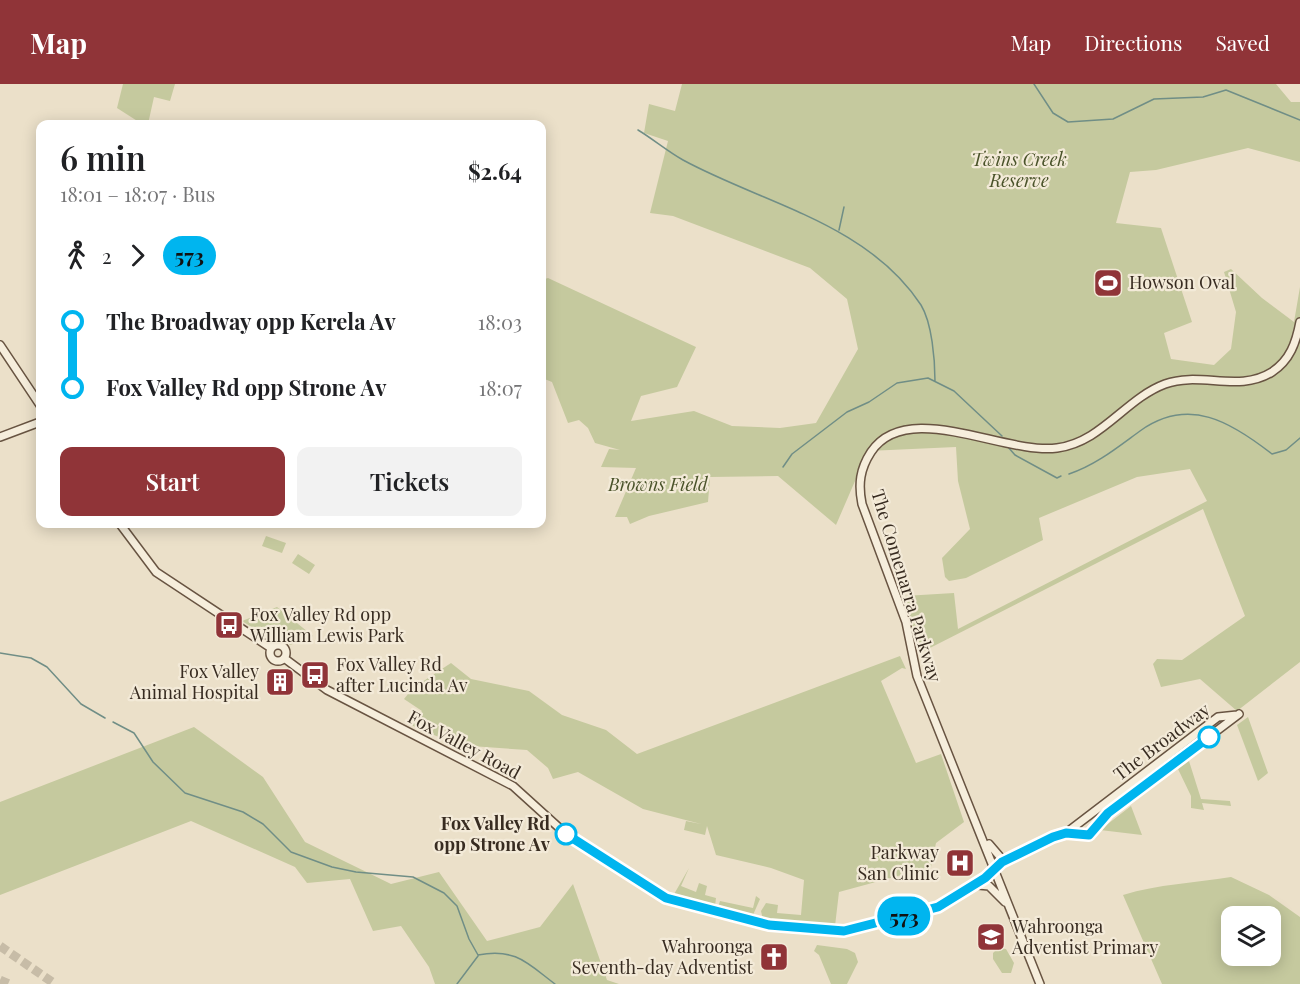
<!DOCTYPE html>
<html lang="en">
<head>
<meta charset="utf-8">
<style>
	body { margin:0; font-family:"Playfair Display",serif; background:#f2f2f2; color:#202124; height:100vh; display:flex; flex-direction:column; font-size:22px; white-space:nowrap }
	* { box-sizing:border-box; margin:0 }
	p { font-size:20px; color:#757577 }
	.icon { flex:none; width:33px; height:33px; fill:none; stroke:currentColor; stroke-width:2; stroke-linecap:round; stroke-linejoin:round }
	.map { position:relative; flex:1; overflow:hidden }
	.side { position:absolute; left:36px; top:36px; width:510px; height:408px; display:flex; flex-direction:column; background:#fff; border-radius:12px; box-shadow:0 3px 15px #0003 }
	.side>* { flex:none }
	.badge { padding:0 12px; border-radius:20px; font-size:21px; line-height:39px }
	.buttons { position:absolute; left:1221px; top:822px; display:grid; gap:12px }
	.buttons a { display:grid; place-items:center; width:60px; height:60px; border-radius:12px; background:#fff; box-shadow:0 3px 15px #0003; font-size:30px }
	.map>.badge { position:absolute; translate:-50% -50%; box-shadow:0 0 0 3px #fff }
	.legs { display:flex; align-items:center; gap:9px; height:66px; padding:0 24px; font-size:20px }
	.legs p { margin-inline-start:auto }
	.overview { display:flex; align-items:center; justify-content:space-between; height:102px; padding:0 24px }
	h1 { font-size:33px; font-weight:600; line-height:45px }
	.button { display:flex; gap:12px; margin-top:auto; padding:12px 24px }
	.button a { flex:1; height:69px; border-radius:12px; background:#903438; color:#fff; font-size:24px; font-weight:600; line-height:69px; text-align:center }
	.button a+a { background:#f2f2f2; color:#202124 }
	ul { padding:0 24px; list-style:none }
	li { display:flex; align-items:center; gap:21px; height:66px; font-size:22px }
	li i { display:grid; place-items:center; width:9px; height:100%; margin:0 8px; background:currentColor }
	li i::after { content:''; width:15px; height:15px; margin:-8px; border:4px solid; border-radius:50%; background:#fff }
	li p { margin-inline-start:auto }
	li:first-child i { background:linear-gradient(#0000 50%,currentColor 0) }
	li:last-child i { background:linear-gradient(currentColor 50%,#0000 0) }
	header { display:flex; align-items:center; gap:36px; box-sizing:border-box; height:84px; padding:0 30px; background:#903438; color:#fff }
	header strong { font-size:28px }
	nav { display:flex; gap:33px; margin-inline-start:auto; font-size:21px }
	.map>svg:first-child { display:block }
	.green { fill:#c5c99e; fill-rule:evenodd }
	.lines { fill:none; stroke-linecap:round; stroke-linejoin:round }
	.stream { stroke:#708e86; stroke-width:1.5 }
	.highway-tunnel { stroke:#c7bca7; stroke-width:9; stroke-dasharray:9 4.5; stroke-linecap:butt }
	.secondary-casing { stroke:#685442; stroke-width:10 }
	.secondary { stroke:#f6eedc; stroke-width:7 }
	.line-1-casing { stroke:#fff; stroke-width:14 }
	.line-1 { stroke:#00b5ef; stroke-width:9 }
	.stop-1-dot { fill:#fff; stroke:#00b5ef; stroke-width:3 }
	.labels { text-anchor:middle; stroke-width:4.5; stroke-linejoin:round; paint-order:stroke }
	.park-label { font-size:18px; font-style:italic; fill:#4a532a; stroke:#f3ead8 }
	.poi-label { font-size:18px; fill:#382c21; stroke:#f3ead8; text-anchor:start }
	.street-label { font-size:18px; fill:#382c21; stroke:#f3ead8 }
	.stop-label { font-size:18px; font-weight:bold; fill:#382c21; stroke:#f3ead8; text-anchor:end }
</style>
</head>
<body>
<header>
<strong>Map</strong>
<nav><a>Map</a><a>Directions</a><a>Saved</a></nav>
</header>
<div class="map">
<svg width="1300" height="900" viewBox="0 0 1300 900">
	<rect width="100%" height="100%" fill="#ebe0c9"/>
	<path class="green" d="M 123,0 L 175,0 L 170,17 L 154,13 L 148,40 L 142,40 L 117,24 Z
		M 682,0 L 1276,0 L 1291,18 L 1300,18 L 1300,78 L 1248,64 L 1156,86 L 1130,88 L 1116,139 L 1161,144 L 1192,238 L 1164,249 L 1171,275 L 1214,281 L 1231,265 L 1236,228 L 1224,188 L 1231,185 L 1262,214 L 1294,238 L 1300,203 L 1300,578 L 1237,627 L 1200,595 L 1161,603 L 1153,580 L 1157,575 L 1182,576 L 1245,532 L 1203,425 L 922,568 L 903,515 L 904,512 L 954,509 L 958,545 L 1207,417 L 1190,385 L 1137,393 L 1039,434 L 1043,456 L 966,494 L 949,497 L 945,493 L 942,474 L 970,445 L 958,397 L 956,363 L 868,367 L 836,441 L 778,392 L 710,393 L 708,418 L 649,432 L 630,440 L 627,433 L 615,433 L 636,384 L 601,383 L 609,365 L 620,366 L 595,359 L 588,344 L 579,336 L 568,339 L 552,298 L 542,294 L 542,196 L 548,194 L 696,263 L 677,303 L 641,312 L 631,337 L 694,327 L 732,342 L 780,344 L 816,339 L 858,265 L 847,215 L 810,184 L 673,132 L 650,129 L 668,57 L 644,49 L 649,20 L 675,27 Z
		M 266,452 L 286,459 L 282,469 L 262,462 Z
		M 298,470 L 315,481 L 309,490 L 292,479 Z
		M 277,523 L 313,552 L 290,561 L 284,557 L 277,559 L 242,537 Z
		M 900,572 L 906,585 L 902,584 L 881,597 L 916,679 L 941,670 L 964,738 L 936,759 L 931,783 L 839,808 L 835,842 L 763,836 L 761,827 L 766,819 L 778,821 L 777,829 L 801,831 L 804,796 L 771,784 L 716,771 L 707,742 L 705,751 L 684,746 L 686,737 L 701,740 L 643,725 L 578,688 L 553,695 L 548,684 L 527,666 L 457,661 L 411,641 L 422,627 L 404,615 L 413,604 L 451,579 L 471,595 L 529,607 L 562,631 L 606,646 L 637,670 Z
		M 1248,633 L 1268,689 L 1258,697 L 1237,641 Z
		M 194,643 L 263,693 L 305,758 L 391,800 L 439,788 L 487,857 L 540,843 L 573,800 L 607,896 L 619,900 L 435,900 L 429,883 L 401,842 L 373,847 L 350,795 L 307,799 L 295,783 L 191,737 L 0,811 L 0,718 Z
		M 1189,677 L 1201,715 L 1230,717 L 1231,722 L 1202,719 L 1204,726 L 1191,724 L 1191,712 L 1178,685 Z
		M 1131,722 L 1142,751 L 1100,746 Z
		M 689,784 L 681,802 L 696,808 L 699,799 L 707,802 L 705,811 L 716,814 L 715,822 L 673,812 Z
		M 1231,793 L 1269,811 L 1300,833 L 1300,900 L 1162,900 L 1123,811 C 1158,800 1195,799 1231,793 ZM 1270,832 L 1270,872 L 1232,872 L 1232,832 Z
		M 756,812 L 760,815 L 753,831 L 718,823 L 720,817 L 753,824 Z
		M 817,861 L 847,865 L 855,869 L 858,878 L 847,900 L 831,900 L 819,871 L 814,867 Z
		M 998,864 L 1006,865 L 1014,879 L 1011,889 L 1002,889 L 993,875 L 993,869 Z"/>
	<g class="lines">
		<path class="stream" d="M 1034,0 L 1053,29 L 1068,38 L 1113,35 L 1154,15 L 1203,13 L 1226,6 L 1300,36
			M 638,46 C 653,55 667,67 683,76 C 764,120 867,139 921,221 C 932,239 935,276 935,297
			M 839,146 L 844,123
			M 1008,363 L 1015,371 L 1057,394 L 1061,392
			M 783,383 L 792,370 L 847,328 L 869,318 L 897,299 L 928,294 L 954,307 L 1002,352
			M 1069,390 C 1096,381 1118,363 1140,347 C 1189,312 1231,338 1272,370 L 1286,366 L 1300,354
			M 0,569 L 31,574 L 47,583 L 81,620 L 105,634
			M 113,638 L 134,649 L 153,678 L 185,709 L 243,728 L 263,740 L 291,768 L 332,783 L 356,788 L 413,793 L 444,809 L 457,822 L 469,855 L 478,871 C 516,864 527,879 555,900
			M 457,900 L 478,872"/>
		<path class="highway-tunnel" d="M 0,862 L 55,900
			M 0,896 L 9,900"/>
		<g class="secondary-casing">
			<path id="secondary" d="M 0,261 L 40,321
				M 0,353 L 40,338
				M 120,440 L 156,488 L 271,564
				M270 569a8 8 0 1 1 16 0a8 8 0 1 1-16 0Z
				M 284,574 L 327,606 L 513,702 L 566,750 L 664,813 L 769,841 L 852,846 L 935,824 L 978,799 L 1002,778 L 1053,753 L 1066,749 L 1089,751 L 1108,729 L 1239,630
				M 1066,749 L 1218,633 L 1237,631
				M 989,760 L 1001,774 L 1006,776
				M 978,801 L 989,802 L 1005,818
				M 1040,900 L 917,592 L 906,538 L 862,420 C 858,400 860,385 871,368 C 907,314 1004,371 1057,364 C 1102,358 1125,315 1165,300 C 1200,287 1239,309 1272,288 C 1290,276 1296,259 1300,238"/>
		</g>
		<use href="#secondary" class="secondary"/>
	</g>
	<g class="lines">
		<g class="line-1-casing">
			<path id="line-1" d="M 566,750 L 666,814 L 769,841 L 844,847 L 938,823 L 985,794 L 1002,778 L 1053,753 L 1066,749 L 1089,751 L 1108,729 L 1209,653"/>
		</g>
		<use href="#line-1" class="line-1"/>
	</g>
	<defs>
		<g id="stadium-square" transform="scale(1.5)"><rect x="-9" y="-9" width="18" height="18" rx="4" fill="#903438" stroke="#f3ead8"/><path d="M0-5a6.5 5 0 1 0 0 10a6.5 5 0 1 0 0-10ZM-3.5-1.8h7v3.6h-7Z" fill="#fff"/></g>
		<g id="bus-square" transform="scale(1.5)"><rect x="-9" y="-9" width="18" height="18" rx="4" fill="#903438" stroke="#f3ead8"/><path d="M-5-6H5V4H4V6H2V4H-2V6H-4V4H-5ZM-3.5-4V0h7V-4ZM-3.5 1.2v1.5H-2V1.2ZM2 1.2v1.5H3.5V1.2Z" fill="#fff"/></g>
		<g id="building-square" transform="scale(1.5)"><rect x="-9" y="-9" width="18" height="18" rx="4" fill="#903438" stroke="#f3ead8"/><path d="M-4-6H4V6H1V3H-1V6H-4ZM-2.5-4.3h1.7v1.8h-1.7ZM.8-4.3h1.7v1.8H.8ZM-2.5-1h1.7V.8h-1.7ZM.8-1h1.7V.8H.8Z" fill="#fff"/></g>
		<g id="hospital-square" transform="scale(1.5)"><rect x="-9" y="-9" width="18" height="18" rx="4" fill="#903438" stroke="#f3ead8"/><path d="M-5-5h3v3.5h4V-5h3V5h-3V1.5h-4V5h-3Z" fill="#fff"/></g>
		<g id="school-square" transform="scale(1.5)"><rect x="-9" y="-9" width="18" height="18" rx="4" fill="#903438" stroke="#f3ead8"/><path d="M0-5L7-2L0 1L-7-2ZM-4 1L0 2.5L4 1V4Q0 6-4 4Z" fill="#fff"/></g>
		<g id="church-square" transform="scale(1.5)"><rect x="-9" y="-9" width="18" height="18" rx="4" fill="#903438" stroke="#f3ead8"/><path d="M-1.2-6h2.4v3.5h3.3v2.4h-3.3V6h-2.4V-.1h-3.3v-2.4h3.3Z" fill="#fff"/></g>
	</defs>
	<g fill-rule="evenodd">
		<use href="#stadium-square" x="1108" y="199"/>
		<use href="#bus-square" x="229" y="541"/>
		<use href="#bus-square" x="315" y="591"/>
		<use href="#building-square" x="280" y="598"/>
		<use href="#hospital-square" x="960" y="779"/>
		<use href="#school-square" x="991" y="853"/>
		<use href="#church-square" x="774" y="873"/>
	</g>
	<g class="stop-1-dot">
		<circle cx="1209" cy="653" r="10"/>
		<circle cx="566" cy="750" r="10"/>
	</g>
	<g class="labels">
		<g class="park-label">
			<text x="1019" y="82">Twins Creek<tspan x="1019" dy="21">Reserve</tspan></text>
			<text x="658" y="407">Browns Field</text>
		</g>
		<g class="poi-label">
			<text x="1129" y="205">Howson Oval</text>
			<text x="250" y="537">Fox Valley Rd opp<tspan x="250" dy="21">William Lewis Park</tspan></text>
			<text x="336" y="587">Fox Valley Rd<tspan x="336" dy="21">after Lucinda Av</tspan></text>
			<text x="259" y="594" text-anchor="end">Fox Valley<tspan x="259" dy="21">Animal Hospital</tspan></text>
			<text x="939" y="775" text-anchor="end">Parkway<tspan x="939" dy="21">San Clinic</tspan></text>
			<text x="1012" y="849">Wahroonga<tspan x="1012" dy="21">Adventist Primary</tspan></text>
			<text x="753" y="869" text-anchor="end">Wahroonga<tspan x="753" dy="21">Seventh-day Adventist</tspan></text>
		</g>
		<g class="street-label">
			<text transform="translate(906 502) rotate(73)" y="6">The Comenarra Parkway</text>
			<text transform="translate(1162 658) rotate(-37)" y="6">The Broadway</text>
			<text transform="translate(464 661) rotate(28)" y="6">Fox Valley Road</text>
		</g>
		<g class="stop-label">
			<text x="550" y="746">Fox Valley Rd<tspan x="550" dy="21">opp Strone Av</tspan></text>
		</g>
	</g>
</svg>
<div class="buttons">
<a><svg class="icon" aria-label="layers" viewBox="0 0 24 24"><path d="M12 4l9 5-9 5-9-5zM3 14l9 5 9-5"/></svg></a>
</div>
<b class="badge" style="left:904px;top:832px;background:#00b5ef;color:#111">573</b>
<section class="side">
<div class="overview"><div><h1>6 min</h1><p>18:01 – 18:07 · Bus</p></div><b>$2.64</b></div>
<div class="legs"><svg class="icon" aria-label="walk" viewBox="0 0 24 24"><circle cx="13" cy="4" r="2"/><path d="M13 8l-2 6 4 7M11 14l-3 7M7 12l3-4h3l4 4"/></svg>2<svg class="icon" aria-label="forward" viewBox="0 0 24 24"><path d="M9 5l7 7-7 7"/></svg><b class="badge" style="background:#00b5ef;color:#111">573</b></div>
<ul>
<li><i style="color:#00b5ef"></i><b>The Broadway opp Kerela Av</b><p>18:03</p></li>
<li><i style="color:#00b5ef"></i><b>Fox Valley Rd opp Strone Av</b><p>18:07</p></li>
</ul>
<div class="button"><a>Start</a><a>Tickets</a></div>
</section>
</div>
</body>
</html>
